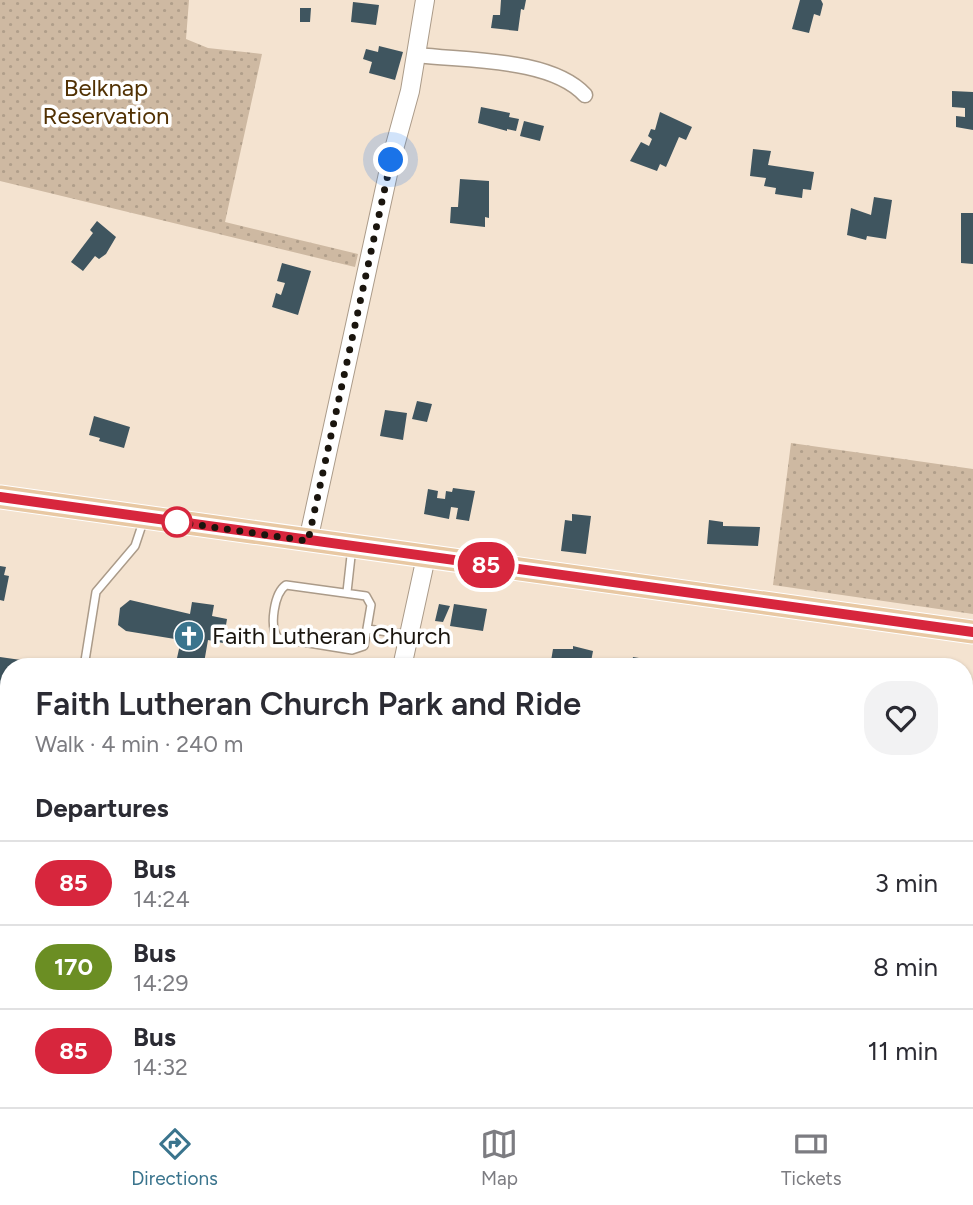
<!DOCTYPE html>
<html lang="en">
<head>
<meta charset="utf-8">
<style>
	body { margin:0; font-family:Figtree,sans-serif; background:#f2f2f3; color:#2b2b33; height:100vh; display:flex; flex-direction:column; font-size:26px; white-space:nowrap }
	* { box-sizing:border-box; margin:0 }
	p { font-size:23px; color:#7c7c81 }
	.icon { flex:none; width:38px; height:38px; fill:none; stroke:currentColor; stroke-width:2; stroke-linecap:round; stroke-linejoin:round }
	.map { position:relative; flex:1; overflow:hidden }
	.sheet { position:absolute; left:0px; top:658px; width:973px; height:450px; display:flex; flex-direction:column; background:#fff; border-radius:28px 28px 0 0; box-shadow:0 2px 5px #0004 }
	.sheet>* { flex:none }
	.badge { padding:0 14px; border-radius:23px; font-size:24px; line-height:46px }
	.you { position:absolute; width:35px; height:35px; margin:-18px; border:5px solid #fff; border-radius:50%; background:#1a73e8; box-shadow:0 0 0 10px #1a73e833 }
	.map>.badge { position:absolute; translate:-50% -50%; box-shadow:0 0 0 4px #fff }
	h2 { padding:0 35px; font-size:26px; line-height:63px }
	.round { display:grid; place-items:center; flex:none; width:74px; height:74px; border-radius:28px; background:#f2f2f3 }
	.summary { display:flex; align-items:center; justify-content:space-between; height:119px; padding:0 35px }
	h1 { font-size:33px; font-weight:600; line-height:52px }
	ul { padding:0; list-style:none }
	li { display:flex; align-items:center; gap:21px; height:84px; padding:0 35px; border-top:2px solid #e1e1e2 }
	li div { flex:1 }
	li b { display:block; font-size:26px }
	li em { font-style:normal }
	li .badge { min-width:77px; font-weight:700; text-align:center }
	.tab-bar { display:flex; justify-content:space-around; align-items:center; height:98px; border-top:2px solid #e1e1e2; background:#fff; font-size:19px; color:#7c7c81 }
	.tab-bar a { display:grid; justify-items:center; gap:4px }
	.tab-bar .on { color:#3a748d }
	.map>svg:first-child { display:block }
	.park { fill:url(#park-dots) }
	.building { fill:#3f555f }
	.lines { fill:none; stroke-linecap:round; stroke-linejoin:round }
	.service-casing { stroke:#ab9b89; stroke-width:10 }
	.minor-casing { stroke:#ab9b89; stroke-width:17 }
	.tertiary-casing { stroke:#ab9b89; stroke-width:20 }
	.primary-casing { stroke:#fff; stroke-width:25 }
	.service { stroke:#fff; stroke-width:7 }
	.minor { stroke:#fff; stroke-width:14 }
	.tertiary { stroke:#fff; stroke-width:18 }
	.primary { stroke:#e8c8a3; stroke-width:23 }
	.line-casing { stroke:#fff; stroke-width:16 }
	.line { stroke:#d7263d; stroke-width:10 }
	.walk { stroke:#1a150e; stroke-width:7; stroke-dasharray:0 12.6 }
	.stop-dot { fill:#fff; stroke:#d7263d; stroke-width:3.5 }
	.labels { text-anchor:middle; stroke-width:7; stroke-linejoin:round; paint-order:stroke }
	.park-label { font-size:24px; fill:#513103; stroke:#fff }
	.poi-label { font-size:24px; fill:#1a150e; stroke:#fff; text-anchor:start }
</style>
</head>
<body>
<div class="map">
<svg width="973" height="1107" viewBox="0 0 973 1107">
	<defs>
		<pattern id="park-dots" width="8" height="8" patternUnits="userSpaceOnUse" patternTransform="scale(1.75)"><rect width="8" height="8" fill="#ceb9a2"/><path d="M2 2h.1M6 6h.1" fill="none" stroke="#b09e8a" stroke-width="1.8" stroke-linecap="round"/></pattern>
	</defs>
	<rect width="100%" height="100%" fill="#f4e3d0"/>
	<path class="park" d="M 0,0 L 189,0 L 186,39 L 208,48 L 262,54 L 225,222 L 358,254 L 355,267 L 0,181 Z
		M 791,443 L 973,469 L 973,614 L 773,585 Z"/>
	<path class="building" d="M 501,0 L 526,0 L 524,10 L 521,9 L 518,31 L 491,28 L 493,15 L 500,15 Z
		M 800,0 L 821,0 L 823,4 L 820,16 L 814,14 L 809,33 L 792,29 Z
		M 353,2 L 379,5 L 376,25 L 351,22 Z
		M 300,8 L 311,8 L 310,22 L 300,22 Z
		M 379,46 L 403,52 L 395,80 L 369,73 L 372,62 L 363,59 L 366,49 L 378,52 Z
		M 952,91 L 973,92 L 973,130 L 956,127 L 956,116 L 965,117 L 965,108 L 952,107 Z
		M 481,107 L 510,113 L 509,117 L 519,119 L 516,131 L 507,129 L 507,131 L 478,123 Z
		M 660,112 L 692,127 L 686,140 L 679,137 L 666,167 L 660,164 L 657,171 L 630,161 L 641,142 L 649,146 L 652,139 L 648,136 L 651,129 L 655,130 Z
		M 524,121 L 544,126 L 540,141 L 520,136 Z
		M 753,149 L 771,151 L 768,165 L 814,172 L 811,190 L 803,189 L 802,198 L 775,194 L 776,188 L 764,186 L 766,178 L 750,176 Z
		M 460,179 L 489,181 L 489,218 L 485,217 L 485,227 L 450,223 L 451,207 L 458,207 Z
		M 874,197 L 892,200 L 886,239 L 867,236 L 866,240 L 847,235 L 851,208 L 871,215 Z
		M 961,213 L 973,213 L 973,264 L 961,263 Z
		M 97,221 L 116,237 L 106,254 L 99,259 L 95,256 L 83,271 L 71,262 L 93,233 L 90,230 Z
		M 282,263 L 311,271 L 298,315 L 272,307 L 276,293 L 281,295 L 285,283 L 277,281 Z
		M 417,401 L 432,404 L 427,422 L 412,419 Z
		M 385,410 L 407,413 L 403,440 L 380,436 Z
		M 94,416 L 130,427 L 124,448 L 99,441 L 100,438 L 89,435 Z
		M 453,488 L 475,491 L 469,521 L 456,519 L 458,508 L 451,507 L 449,519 L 424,514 L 428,489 L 438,491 L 437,498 L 445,499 L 446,491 L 452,492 Z
		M 572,514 L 591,516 L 586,554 L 561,551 L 565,520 L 572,521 Z
		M 709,520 L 723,522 L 723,526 L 760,527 L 758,546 L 707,544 Z
		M 0,566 L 6,567 L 4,575 L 9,576 L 4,601 L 0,600 Z
		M 130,600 L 190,614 L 192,602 L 214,605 L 212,616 L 227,619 L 223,643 L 208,640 L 204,663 L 177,658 L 181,640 L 126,631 L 118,625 L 120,608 Z
		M 439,604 L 450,606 L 443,622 L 435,621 Z
		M 454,604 L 487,609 L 483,631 L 450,626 Z
		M 573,646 L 593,651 L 590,667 L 550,667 L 553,649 L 573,649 Z
		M 0,657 L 28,661 L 27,667 L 9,667 L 9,697 L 0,696 Z
		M 633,657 L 651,660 L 650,667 L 631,667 Z
		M 964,947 L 969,948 L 966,959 L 973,962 L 973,974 L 968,972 L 965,980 L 973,983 L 973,1004 L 968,1019 L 964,1018 Z
		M 137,1099 L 157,1099 L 155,1103 L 151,1101 L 148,1107 L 134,1105 Z"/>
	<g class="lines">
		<g class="service-casing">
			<path id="service" d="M 286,585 L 366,596 L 371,605 L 364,646 L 352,650 L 278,638 C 269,627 274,593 286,585 Z
				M 347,592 L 352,547
				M 368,629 L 408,635
				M 84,667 L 96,592 L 135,546 L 143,522"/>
		</g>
		<g class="minor-casing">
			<path id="minor" d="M 418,55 C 467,61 551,58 585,95
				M 964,744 L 973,719
				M 834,1107 L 837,1099"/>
		</g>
		<g class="tertiary-casing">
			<path id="tertiary" d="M 308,541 L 391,160 L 410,91 L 425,0
				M 402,667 L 426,557
				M 215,1107 L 220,1099"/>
		</g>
		<g class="primary-casing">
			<path id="primary" d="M 0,497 L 973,632"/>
		</g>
		<use href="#service" class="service"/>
		<use href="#minor" class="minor"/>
		<use href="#tertiary" class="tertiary"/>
		<use href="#primary" class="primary"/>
	</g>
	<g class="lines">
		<g class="line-casing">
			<path id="line" d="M 0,497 L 973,632"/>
		</g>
		<use href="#line" class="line"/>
		<path class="walk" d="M 177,522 L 171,521 L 308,541 L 391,160"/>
	</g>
	<defs>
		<g id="church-disc" transform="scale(1.575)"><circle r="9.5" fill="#3a748d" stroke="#fff"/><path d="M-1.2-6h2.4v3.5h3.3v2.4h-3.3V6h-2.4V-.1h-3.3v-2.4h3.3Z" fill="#fff"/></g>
	</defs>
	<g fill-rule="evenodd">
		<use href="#church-disc" x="189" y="636"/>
	</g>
	<circle class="stop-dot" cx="177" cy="522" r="14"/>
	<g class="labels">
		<g class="park-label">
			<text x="106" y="96">Belknap<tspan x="106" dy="28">Reservation</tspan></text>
		</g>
		<g class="poi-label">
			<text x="212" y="644">Faith Lutheran Church</text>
		</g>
	</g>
</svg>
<div class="you" style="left:391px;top:160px"></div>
<b class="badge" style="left:486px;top:565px;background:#d7263d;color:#fff">85</b>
<section class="sheet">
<div class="summary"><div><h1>Faith Lutheran Church Park and Ride</h1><p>Walk · 4 min · 240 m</p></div><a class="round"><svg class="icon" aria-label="heart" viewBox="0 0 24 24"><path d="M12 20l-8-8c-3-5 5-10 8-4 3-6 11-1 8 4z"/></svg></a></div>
<h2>Departures</h2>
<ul>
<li><span class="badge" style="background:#d7263d;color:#fff">85</span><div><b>Bus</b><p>14:24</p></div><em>3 min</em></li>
<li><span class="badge" style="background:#6b8e23;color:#fff">170</span><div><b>Bus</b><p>14:29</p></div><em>8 min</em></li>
<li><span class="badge" style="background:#d7263d;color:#fff">85</span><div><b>Bus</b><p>14:32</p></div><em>11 min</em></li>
</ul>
</section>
</div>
<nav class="tab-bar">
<a class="on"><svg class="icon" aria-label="directions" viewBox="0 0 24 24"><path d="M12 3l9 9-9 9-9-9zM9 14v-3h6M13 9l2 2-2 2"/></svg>Directions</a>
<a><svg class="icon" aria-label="map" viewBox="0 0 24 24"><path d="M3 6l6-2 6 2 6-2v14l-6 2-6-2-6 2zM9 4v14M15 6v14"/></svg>Map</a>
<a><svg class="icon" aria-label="tickets" viewBox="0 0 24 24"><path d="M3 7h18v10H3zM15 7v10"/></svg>Tickets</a>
</nav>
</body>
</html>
